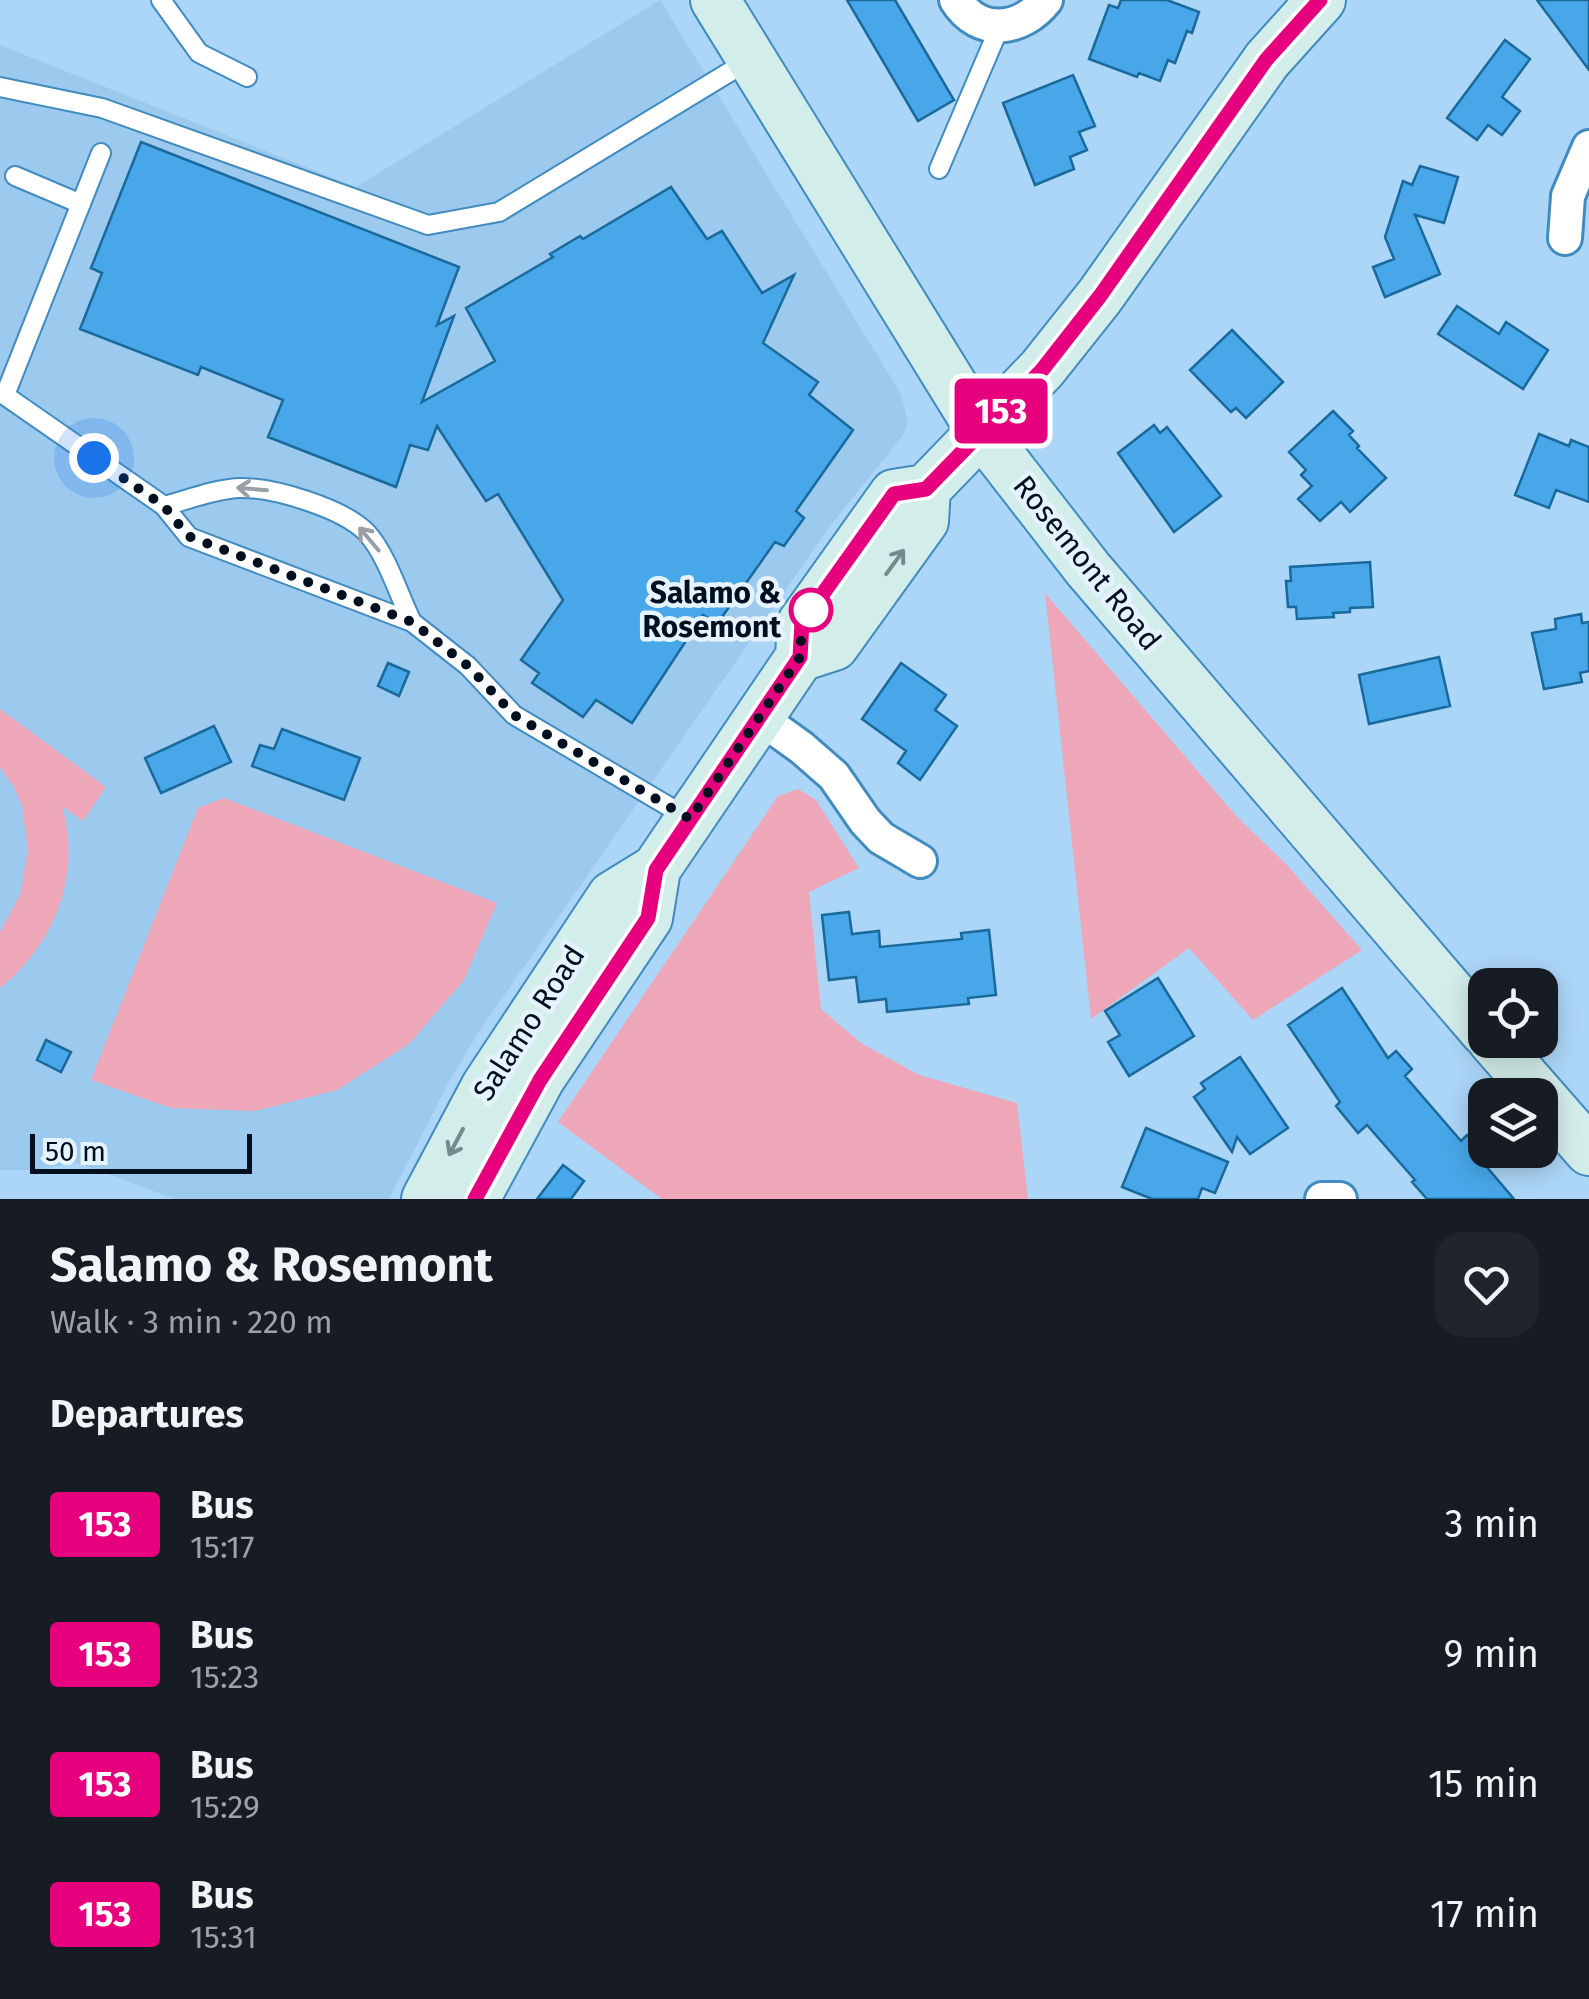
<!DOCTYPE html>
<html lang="en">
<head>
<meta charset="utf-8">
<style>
	body { margin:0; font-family:"Fira Sans",sans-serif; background:#20242c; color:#f1f3f6; height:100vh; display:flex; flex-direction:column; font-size:38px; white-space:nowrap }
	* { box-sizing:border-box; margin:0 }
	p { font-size:32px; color:#9ea1a6 }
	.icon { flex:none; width:55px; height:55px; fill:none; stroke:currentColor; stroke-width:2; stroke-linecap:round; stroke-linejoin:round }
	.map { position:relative; height:1199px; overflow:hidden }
	.details { display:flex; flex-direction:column; background:#171b24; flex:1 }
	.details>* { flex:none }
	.badge { padding:0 20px; border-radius:8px; font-size:35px; line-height:65px }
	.fabs { position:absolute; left:1468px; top:968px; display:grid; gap:20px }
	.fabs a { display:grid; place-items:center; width:90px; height:90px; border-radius:20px; background:#171b24; box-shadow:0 5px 25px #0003; font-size:50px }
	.scale { position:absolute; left:30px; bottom:25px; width:222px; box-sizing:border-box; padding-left:10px; border:5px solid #000f1e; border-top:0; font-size:28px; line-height:35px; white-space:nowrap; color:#000f1e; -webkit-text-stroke:8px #e5f3ff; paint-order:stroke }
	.you { position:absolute; width:50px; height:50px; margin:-25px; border:8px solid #fff; border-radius:50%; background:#1a73e8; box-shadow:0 0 0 15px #1a73e833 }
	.map>.badge { position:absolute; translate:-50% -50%; box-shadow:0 0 0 5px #fff }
	h2 { padding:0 50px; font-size:38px; line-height:90px }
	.round { display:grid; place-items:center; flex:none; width:105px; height:105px; border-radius:30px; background:#20242c }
	.head { display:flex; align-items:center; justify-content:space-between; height:170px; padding:0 50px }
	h1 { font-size:48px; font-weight:700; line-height:75px }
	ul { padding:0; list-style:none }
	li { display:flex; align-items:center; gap:30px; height:130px; padding:0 50px }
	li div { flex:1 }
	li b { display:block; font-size:38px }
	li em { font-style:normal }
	li .badge { min-width:110px; font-weight:700; text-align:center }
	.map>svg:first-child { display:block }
	.built { fill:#9cc9ee }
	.green { fill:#eea6b9 }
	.building { fill:#48a7e9; stroke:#19699b; stroke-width:2.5 }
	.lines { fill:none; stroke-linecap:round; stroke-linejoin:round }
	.service-casing { stroke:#418bbf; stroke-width:22 }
	.minor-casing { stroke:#418bbf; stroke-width:38 }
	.secondary-casing { stroke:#418bbf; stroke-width:52 }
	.service { stroke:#fff; stroke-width:18 }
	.minor { stroke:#fff; stroke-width:32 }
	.secondary { stroke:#d3eeea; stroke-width:48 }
	.oneway { stroke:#999fa5 }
	.oneway2 { stroke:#748a8e }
	.line-casing { stroke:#fff; stroke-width:22 }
	.line { stroke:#e6007e; stroke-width:15 }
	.walk { stroke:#000f1e; stroke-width:10; stroke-dasharray:0 18 }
	.stop-dot { fill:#fff; stroke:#e6007e; stroke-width:5 }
	.labels { text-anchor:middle; stroke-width:9; stroke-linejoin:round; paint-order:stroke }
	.street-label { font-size:30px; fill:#000f1e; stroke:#e5f3ff }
	.stop-label { font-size:30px; font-weight:bold; fill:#000f1e; stroke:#e5f3ff; text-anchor:end }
</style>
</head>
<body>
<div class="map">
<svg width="1589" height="1199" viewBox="0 0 1589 1199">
	<rect width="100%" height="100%" fill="#acd6f8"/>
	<path class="built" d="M 660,0 L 901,394 L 908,423 L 904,434 L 830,526 L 478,1033 L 450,1080 L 389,1199 L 175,1199 L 78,1163 L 34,1170 L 0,1170 L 0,45 L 356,187 Z"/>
	<path class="green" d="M 1045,593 L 1238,818 L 1286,864 L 1362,950 L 1253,1020 L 1189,948 L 1091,1019 Z
		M 0,709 L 106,787 L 83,821 L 62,806 C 82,875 55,944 0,988 L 0,932 L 20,895 L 28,850 L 22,806 L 14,787 L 0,767 Z
		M 798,789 L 816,800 L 859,868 L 809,892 L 821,1009 L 861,1043 L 919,1075 L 1017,1103 L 1028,1199 L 662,1199 L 558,1122 L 778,796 Z
		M 224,798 L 497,903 L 464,980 L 409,1044 L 337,1090 L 255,1111 L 171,1108 L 91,1080 L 198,808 Z"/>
	<path class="building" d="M 847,0 L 895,0 L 954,100 L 918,121 Z
		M 1121,0 L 1167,0 L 1199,12 L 1192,33 L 1187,31 L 1175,63 L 1168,60 L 1160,81 L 1139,73 L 1137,77 L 1089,59 L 1109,5 L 1118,8 Z
		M 1537,0 L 1589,0 L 1589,70 Z
		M 1505,40 L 1530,59 L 1502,97 L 1520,111 L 1502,135 L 1488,125 L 1477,140 L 1447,118 Z
		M 1073,75 L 1095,126 L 1079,132 L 1087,150 L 1070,157 L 1074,169 L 1035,185 L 1003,103 Z
		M 141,142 L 459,267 L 437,325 L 454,316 L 422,402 L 495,361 L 466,308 L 553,257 L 550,254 L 580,236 L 583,239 L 671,187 L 707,239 L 722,231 L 762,293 L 794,275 L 763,343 L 818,382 L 809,395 L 853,430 L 796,511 L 804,518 L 784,546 L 775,542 L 717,624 L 703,615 L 632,723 L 596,700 L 583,717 L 532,683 L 539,673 L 521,660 L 563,600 L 498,494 L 486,501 L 437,426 L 428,450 L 410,445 L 396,487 L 268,437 L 283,400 L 201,367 L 198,375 L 80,329 L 102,273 L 91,268 Z
		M 1420,166 L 1458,177 L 1444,223 L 1415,215 L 1440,274 L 1385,297 L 1373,267 L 1394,259 L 1385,237 L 1403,181 L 1412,185 Z
		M 1457,306 L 1499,334 L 1506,322 L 1548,350 L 1523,389 L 1438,334 Z
		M 1232,330 L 1283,382 L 1246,418 L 1236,408 L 1231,412 L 1190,370 Z
		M 1333,411 L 1353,431 L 1349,435 L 1359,446 L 1357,448 L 1386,478 L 1350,512 L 1341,502 L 1320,521 L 1298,499 L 1312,486 L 1301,475 L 1306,470 L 1289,452 Z
		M 1154,425 L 1160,433 L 1167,427 L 1221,496 L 1174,532 L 1118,453 Z
		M 1539,434 L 1569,446 L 1571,440 L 1589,447 L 1589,502 L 1556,490 L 1549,508 L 1515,495 Z
		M 1370,562 L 1373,607 L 1350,608 L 1350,612 L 1333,613 L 1334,617 L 1297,619 L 1296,607 L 1288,607 L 1286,581 L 1291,581 L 1290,567 Z
		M 1581,614 L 1582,623 L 1589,622 L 1589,671 L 1580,673 L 1582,682 L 1544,689 L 1532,633 L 1556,629 L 1555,619 Z
		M 1439,657 L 1450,706 L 1369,724 L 1359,675 Z
		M 388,663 L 409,672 L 399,696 L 378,686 Z
		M 901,663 L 946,695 L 935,710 L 957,726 L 920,780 L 898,763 L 906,751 L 862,719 Z
		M 214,726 L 231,762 L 161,793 L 145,758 Z
		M 282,729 L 360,758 L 344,800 L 252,766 L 260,745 L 274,749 Z
		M 849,912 L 852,934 L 879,931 L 880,947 L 962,939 L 961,933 L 989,930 L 996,995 L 968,998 L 969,1004 L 887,1012 L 886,999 L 859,1002 L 856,977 L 829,980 L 822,915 Z
		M 1158,978 L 1194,1036 L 1129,1076 L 1108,1042 L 1120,1035 L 1105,1011 Z
		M 1342,988 L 1388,1058 L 1396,1051 L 1412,1069 L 1405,1076 L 1461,1141 L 1467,1135 L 1485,1155 L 1480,1159 L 1514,1199 L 1427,1199 L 1412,1182 L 1415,1180 L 1367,1125 L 1358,1133 L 1336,1106 L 1340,1102 L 1288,1025 Z
		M 46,1040 L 71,1052 L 61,1072 L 37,1060 Z
		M 1240,1057 L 1288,1128 L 1250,1154 L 1237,1137 L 1232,1152 L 1194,1097 L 1205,1089 L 1201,1083 Z
		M 1146,1128 L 1228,1162 L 1215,1193 L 1202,1188 L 1198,1199 L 1152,1199 L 1122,1187 Z
		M 563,1165 L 584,1181 L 571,1199 L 537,1199 Z"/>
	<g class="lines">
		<g class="service-casing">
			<path id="service" d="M 161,0 L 199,53 L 247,77
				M 0,87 L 102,108 L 428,225 L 499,212 L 751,59
				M 939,169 L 1000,26
				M 15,176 L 81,204
				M 0,392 L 164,506 L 189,537 L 412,622 L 468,666 L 514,715 L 690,819
				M 5,395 L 101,153
				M 164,506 C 187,500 215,489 239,488 C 273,487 343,508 367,533 C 388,557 398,594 412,622"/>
		</g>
		<g class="minor-casing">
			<path id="minor" d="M 956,0 C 979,37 1022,31 1046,0
				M 1565,238 L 1568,196 L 1589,147
				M 759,717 L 802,748 L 834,776 L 865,821 L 881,838 L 920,861
				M 1322,1199 L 1340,1199"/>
		</g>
		<g class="secondary-casing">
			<path id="secondary" d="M 715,0 L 981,431 L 1088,569 L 1485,1032
				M 800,657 L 834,646 L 924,521 L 926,489
				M 1492,1040 L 1589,1151
				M 426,1199 L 486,1086 L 612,896 L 656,869 L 800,657 L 802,623 L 894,494 L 926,489 L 1042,369 L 1100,296 L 1267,60 L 1321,0
				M 475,1199 L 540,1079 L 648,918 L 656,869"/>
		</g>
		<use href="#service" class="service"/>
		<use href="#minor" class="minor"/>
		<use href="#secondary" class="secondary"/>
	</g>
	<defs><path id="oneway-shaft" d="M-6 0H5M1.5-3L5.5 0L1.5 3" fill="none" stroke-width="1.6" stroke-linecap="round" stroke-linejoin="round" transform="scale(2.5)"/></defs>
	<g class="oneway">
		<use href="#oneway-shaft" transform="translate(252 489) rotate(-175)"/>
		<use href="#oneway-shaft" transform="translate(369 539) rotate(-130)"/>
	</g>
	<g class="oneway2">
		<use href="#oneway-shaft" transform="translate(895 562) rotate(-54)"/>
		<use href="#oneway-shaft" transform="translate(456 1142) rotate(118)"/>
	</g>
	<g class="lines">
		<g class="line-casing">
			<path id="line" d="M 475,1199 L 540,1080 L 648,918 L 656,870 L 800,657 L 802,623 L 894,494 L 926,489 L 1042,370 L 1100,296 L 1266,60 L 1320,0"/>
		</g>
		<use href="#line" class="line"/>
		<path class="walk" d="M 94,458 L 164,506 L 188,536 L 412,622 L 468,666 L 514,715 L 690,819 L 800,657 L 802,623 L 818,599 L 811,610"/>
	</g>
	<circle class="stop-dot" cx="811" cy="610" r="20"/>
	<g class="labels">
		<g class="street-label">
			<text transform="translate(1087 563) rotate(51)" y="10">Rosemont Road</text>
			<text transform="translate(529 1023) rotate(-57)" y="10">Salamo Road</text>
		</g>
		<g class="stop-label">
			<text x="781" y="603">Salamo &amp;<tspan x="781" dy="34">Rosemont</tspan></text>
		</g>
	</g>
</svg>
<div class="fabs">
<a><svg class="icon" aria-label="locate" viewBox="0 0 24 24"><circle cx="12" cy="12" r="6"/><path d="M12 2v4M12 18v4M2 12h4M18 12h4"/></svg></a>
<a><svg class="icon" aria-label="layers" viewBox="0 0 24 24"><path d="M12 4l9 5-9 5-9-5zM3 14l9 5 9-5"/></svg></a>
</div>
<div class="scale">50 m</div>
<div class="you" style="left:94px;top:458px"></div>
<b class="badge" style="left:1001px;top:411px;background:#e6007e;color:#fff">153</b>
</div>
<section class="details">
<div class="head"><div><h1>Salamo &amp; Rosemont</h1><p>Walk · 3 min · 220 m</p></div><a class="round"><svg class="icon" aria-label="heart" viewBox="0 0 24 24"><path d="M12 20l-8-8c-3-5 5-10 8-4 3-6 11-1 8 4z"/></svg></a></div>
<h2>Departures</h2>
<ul>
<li><span class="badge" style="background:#e6007e;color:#fff">153</span><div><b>Bus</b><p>15:17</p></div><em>3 min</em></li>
<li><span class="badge" style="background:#e6007e;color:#fff">153</span><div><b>Bus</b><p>15:23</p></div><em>9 min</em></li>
<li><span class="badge" style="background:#e6007e;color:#fff">153</span><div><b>Bus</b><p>15:29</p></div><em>15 min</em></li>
<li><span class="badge" style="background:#e6007e;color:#fff">153</span><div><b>Bus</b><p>15:31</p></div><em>17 min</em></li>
</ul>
</section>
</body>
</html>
